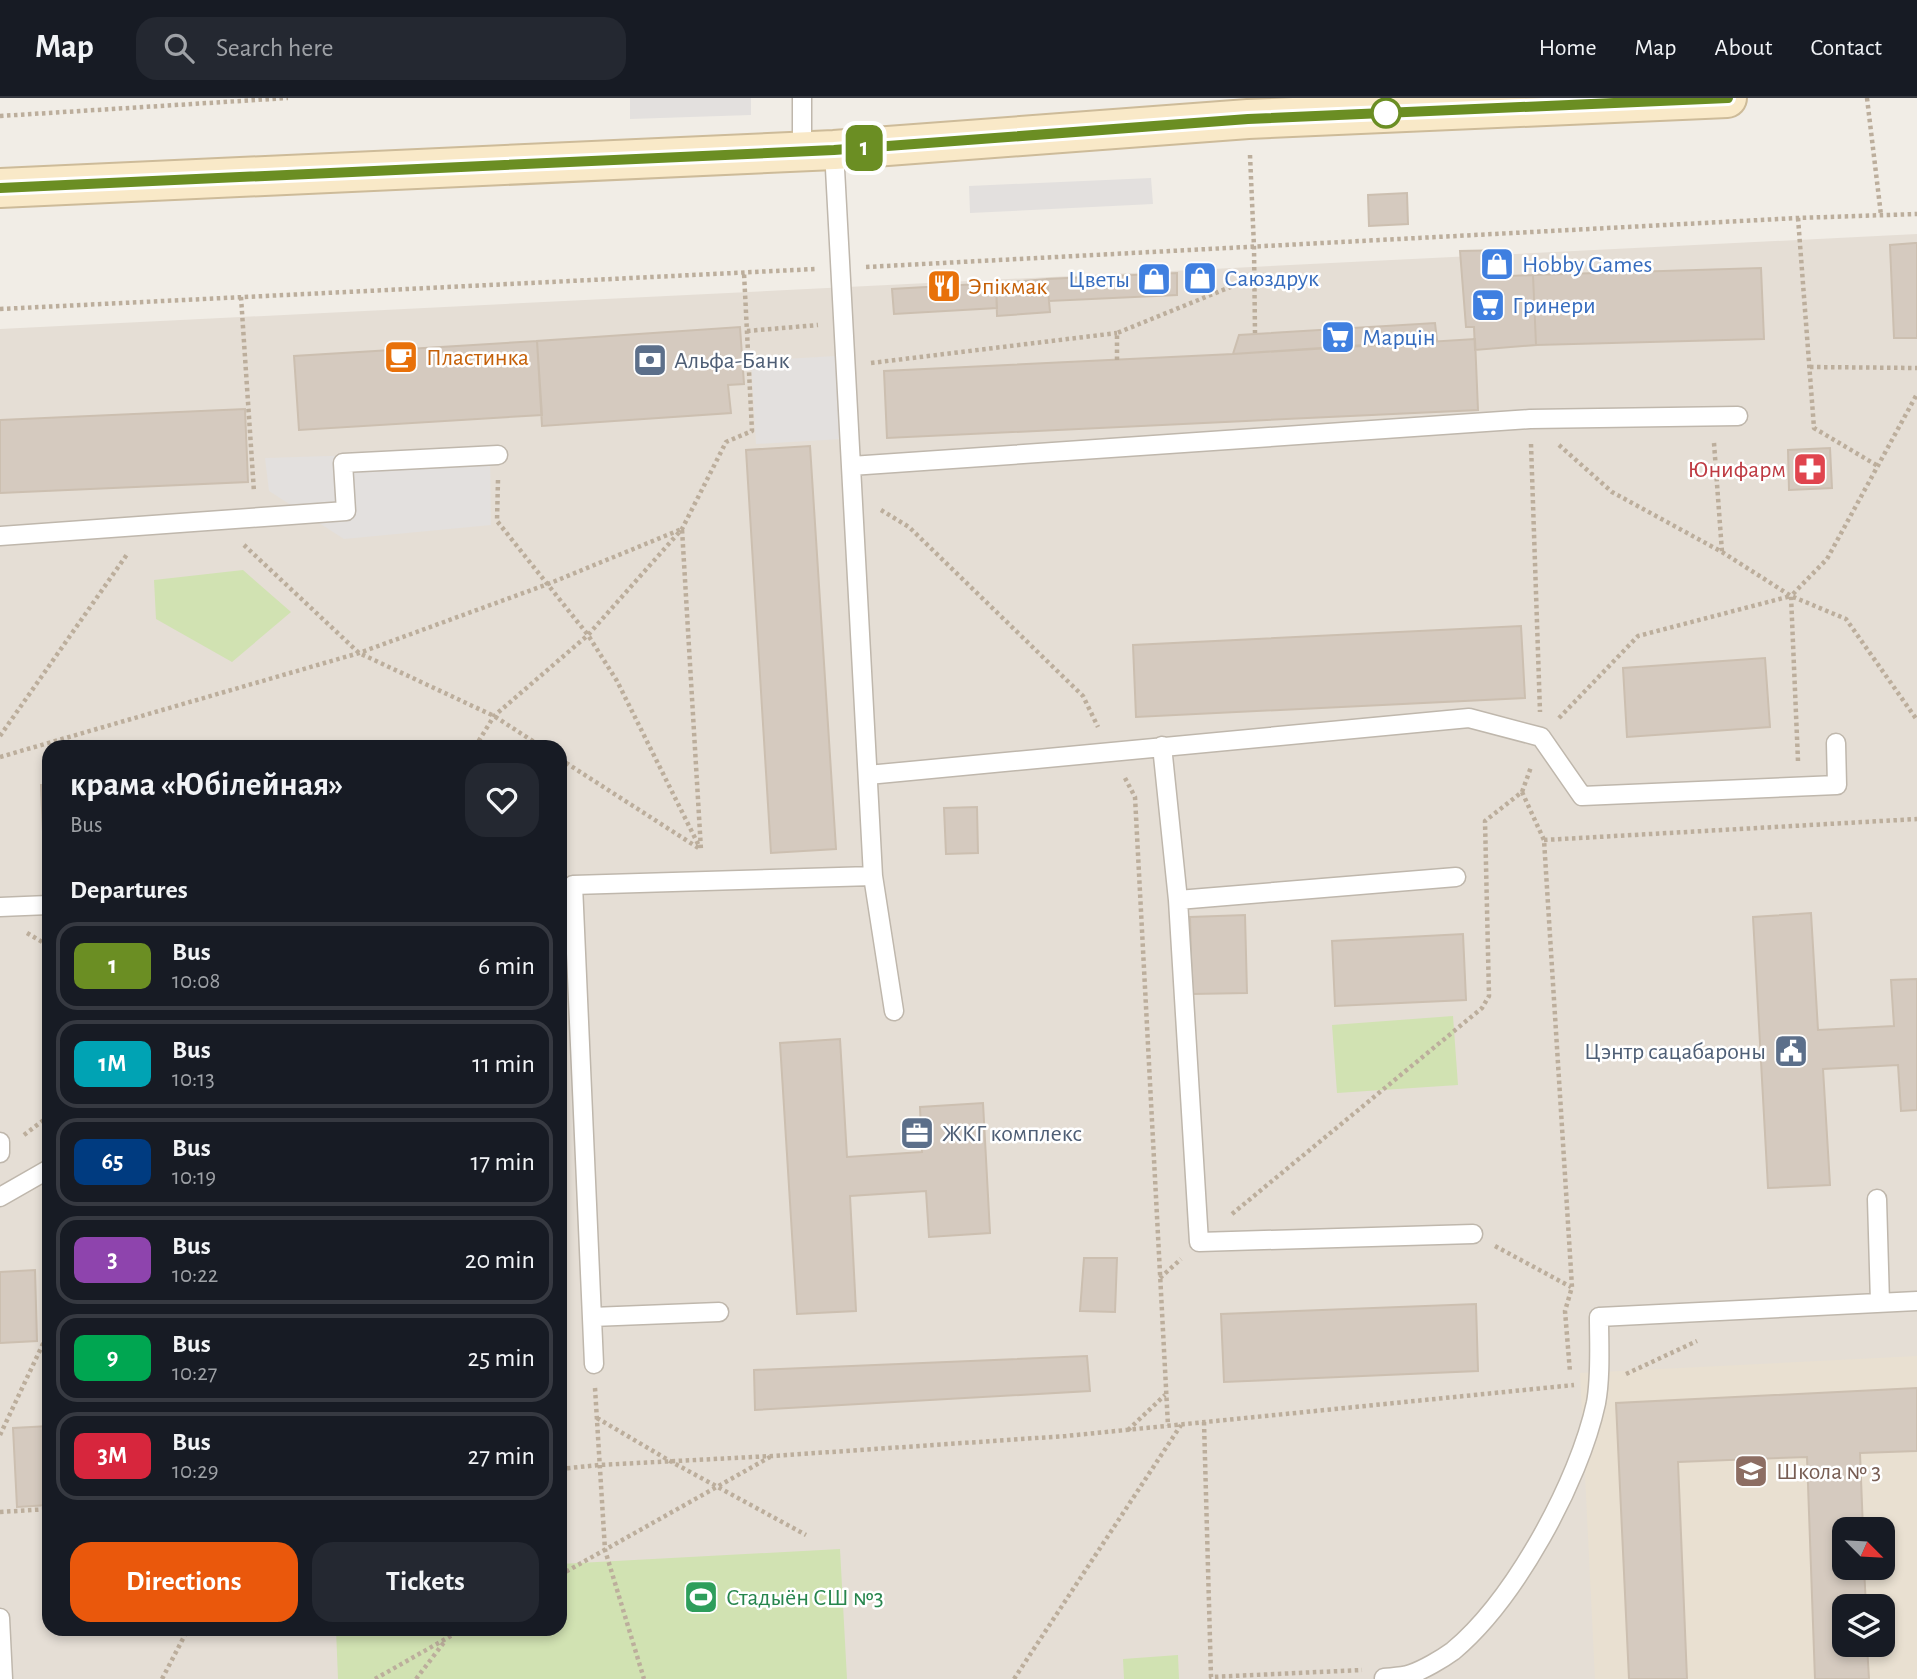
<!DOCTYPE html>
<html lang="en">
<head>
<meta charset="utf-8">
<style>
	body { margin:0; font-family:"Alegreya Sans",sans-serif; background:#242831; color:#f1f3f6; height:100vh; display:flex; flex-direction:column; font-size:26px; white-space:nowrap }
	* { box-sizing:border-box; margin:0 }
	p { font-size:23px; color:#9ea1a6 }
	.icon { flex:none; width:38px; height:38px; fill:none; stroke:currentColor; stroke-width:2; stroke-linecap:round; stroke-linejoin:round }
	.map { position:relative; flex:1; overflow:hidden }
	.side { position:absolute; left:42px; top:642px; width:525px; height:896px; display:flex; flex-direction:column; background:#171b24; border-radius:21px; box-shadow:0 4px 10px #0003 }
	.side>* { flex:none }
	.badge { padding:0 14px; border-radius:10px; font-size:24px; line-height:46px }
	.needle { width:46px; rotate:114deg }
	.controls { position:absolute; left:1832px; top:1419px; display:grid; gap:14px }
	.controls a { display:grid; place-items:center; width:63px; height:63px; border-radius:14px; background:#171b24; box-shadow:0 4px 10px #0003; font-size:35px }
	.map>.badge { position:absolute; translate:-50% -50%; box-shadow:0 0 0 4px #fff }
	h2 { padding:0 28px; font-size:26px; line-height:63px }
	.round { display:grid; place-items:center; flex:none; width:74px; height:74px; border-radius:21px; background:#242831 }
	.head { display:flex; align-items:center; justify-content:space-between; height:119px; padding:0 28px }
	h1 { font-size:33px; font-weight:700; line-height:52px }
	.action { display:flex; gap:14px; margin-top:auto; padding:14px 28px }
	.action a { flex:1; height:80px; border-radius:21px; background:#ea580c; color:#fff; font-size:28px; font-weight:700; line-height:80px; text-align:center }
	.action a+a { background:#242831; color:#f1f3f6 }
	ul { padding:0; list-style:none }
	li { display:flex; align-items:center; gap:21px; height:88px; margin:0 14px 10px; padding:0 14px; border:4px solid #363941; border-radius:21px }
	li div { flex:1 }
	li b { display:block; font-size:26px }
	li em { font-style:normal }
	li .badge { min-width:77px; font-weight:700; text-align:center }
	header { display:flex; align-items:center; gap:42px; box-sizing:border-box; height:98px; padding:0 35px; background:#171b24; border-bottom:2px solid #363941 }
	header strong { font-size:33px }
	nav { display:flex; gap:38px; margin-inline-start:auto; font-size:24px }
	.search { width:490px; height:63px; background:#242831; display:flex; align-items:center; gap:18px; box-sizing:border-box; padding:0 24px; border-radius:21px; color:#9ea1a6; font-size:26px }
	.map>svg:first-child { display:block }
	.residential { fill:#e5ded5; fill-rule:evenodd }
	.education { fill:#e9e0d1; fill-rule:evenodd }
	.green { fill:#d1e2b2 }
	.parking { fill:#e3e0de }
	.building { fill:#d5cabf; stroke:#ccbfb0; stroke-width:2 }
	.lines { fill:none; stroke-linecap:round; stroke-linejoin:round }
	.lane-casing { stroke:#bfb7ac; stroke-width:21 }
	.secondary-casing { stroke:#cdbb99; stroke-width:42 }
	.path { stroke:#bcae9c; stroke-width:4.5; stroke-dasharray:3.5 3.5; stroke-linecap:butt }
	.lane { stroke:#fff; stroke-width:18 }
	.secondary { stroke:#f9e9c8; stroke-width:38 }
	.line-casing { stroke:#fff; stroke-width:16 }
	.line { stroke:#6b8e23; stroke-width:10 }
	.stop-dot { fill:#fff; stroke:#6b8e23; stroke-width:3.5 }
	.labels { text-anchor:middle; stroke-width:5; stroke-linejoin:round; paint-order:stroke }
	.shop-label { font-size:24px; fill:#366cbe; stroke:#fff; text-anchor:start }
	.food-label { font-size:24px; fill:#c56008; stroke:#fff; text-anchor:start }
	.service-label { font-size:24px; fill:#4e5e75; stroke:#fff; text-anchor:start }
	.health-label { font-size:24px; fill:#be3a42; stroke:#fff; text-anchor:end }
	.education-label { font-size:24px; fill:#785e54; stroke:#fff; text-anchor:start }
	.leisure-label { font-size:24px; fill:#27864d; stroke:#fff; text-anchor:start }
</style>
</head>
<body>
<header>
<strong>Map</strong>
<div class="search"><svg class="icon" aria-label="search" viewBox="0 0 24 24"><circle cx="10" cy="10" r="6"/><path d="M15 15l6 6"/></svg>Search here</div>
<nav><a>Home</a><a>Map</a><a>About</a><a>Contact</a></nav>
</header>
<div class="map">
<svg width="1917" height="1581" viewBox="0 0 1917 1581">
	<rect width="100%" height="100%" fill="#f1ede6"/>
	<path class="residential" d="M 1917,136 L 1917,1581 L 0,1581 L 0,231 ZM 49,649 L 560,649 L 560,1531 L 49,1531 ZM 1844,1432 L 1883,1432 L 1883,1470 L 1844,1470 ZM 1844,1508 L 1883,1508 L 1883,1547 L 1844,1547 Z"/>
	<path class="education" d="M 1917,1258 L 1917,1581 L 1595,1581 L 1580,1275 ZM 1844,1432 L 1883,1432 L 1883,1470 L 1844,1470 ZM 1844,1508 L 1883,1508 L 1883,1547 L 1844,1547 Z"/>
	<path class="green" d="M 243,472 L 291,514 L 232,564 L 156,521 L 154,482 Z
		M 1453,918 L 1458,987 L 1337,995 L 1332,927 Z
		M 840,1451 L 847,1581 L 338,1581 L 336,1531 L 560,1531 L 560,1466 Z
		M 1178,1557 L 1179,1581 L 1124,1581 L 1123,1561 Z"/>
	<path class="parking" d="M 630,0 L 751,0 L 751,17 L 630,21 Z
		M 1151,80 L 1153,106 L 970,115 L 969,88 Z
		M 836,258 L 841,341 L 756,346 L 751,263 Z
		M 490,353 L 491,427 L 344,441 L 269,393 L 265,360 Z"/>
	<path class="building" d="M 1407,95 L 1408,126 L 1369,128 L 1368,97 Z
		M 1915,145 L 1917,145 L 1917,240 L 1894,240 L 1890,147 Z
		M 1508,152 L 1510,178 L 1533,177 L 1536,247 L 1475,252 L 1474,229 L 1466,229 L 1460,153 Z
		M 1761,170 L 1764,241 L 1536,247 L 1533,177 Z
		M 1211,174 L 1212,186 L 1189,187 L 1189,175 Z
		M 1177,175 L 1177,197 L 1049,203 L 1047,181 Z
		M 1047,181 L 1050,214 L 997,218 L 996,185 Z
		M 996,185 L 997,210 L 894,216 L 892,191 Z
		M 1435,225 L 1437,242 L 1233,256 L 1239,237 Z
		M 740,229 L 744,286 L 728,287 L 731,315 L 542,328 L 537,243 Z
		M 1475,241 L 1478,312 L 887,340 L 884,273 L 1233,256 Z
		M 537,243 L 542,317 L 299,332 L 294,258 Z
		M 245,311 L 248,384 L 0,395 L 0,322 Z
		M 810,348 L 836,751 L 771,755 L 746,352 Z
		M 1830,350 L 1832,390 L 1789,392 L 1788,352 Z
		M 1521,528 L 1525,600 L 1136,619 L 1133,547 Z
		M 1765,560 L 1770,629 L 1627,639 L 1623,570 Z
		M 41,687 L 49,687 L 49,757 L 44,757 Z
		M 977,709 L 978,755 L 946,756 L 944,710 Z
		M 1811,815 L 1818,932 L 1894,928 L 1891,882 L 1917,881 L 1917,1012 L 1901,1013 L 1898,967 L 1823,971 L 1830,1087 L 1768,1090 L 1753,819 Z
		M 1245,817 L 1247,895 L 1192,896 L 1190,819 Z
		M 1463,836 L 1466,902 L 1335,908 L 1332,843 Z
		M 840,941 L 847,1059 L 922,1054 L 920,1009 L 983,1005 L 990,1135 L 929,1139 L 926,1093 L 850,1098 L 856,1213 L 797,1216 L 780,945 Z
		M 1084,1160 L 1117,1160 L 1115,1214 L 1080,1213 Z
		M 35,1172 L 37,1243 L 0,1245 L 0,1174 Z
		M 1476,1206 L 1478,1273 L 1224,1284 L 1221,1216 Z
		M 1087,1258 L 1090,1293 L 755,1312 L 754,1272 Z
		M 1917,1290 L 1917,1353 L 1860,1355 L 1863,1432 L 1844,1432 L 1844,1470 L 1864,1470 L 1866,1508 L 1844,1508 L 1844,1547 L 1867,1547 L 1869,1581 L 1815,1581 L 1807,1359 L 1678,1364 L 1687,1581 L 1629,1581 L 1616,1305 Z
		M 49,1328 L 49,1407 L 17,1409 L 13,1330 Z"/>
	<g class="lines">
		<g class="lane-casing">
			<path id="lane" d="M 802,0 L 802,52
				M 834,52 L 873,778 L 894,913
				M 851,368 L 1530,321 L 1738,318
				M 0,438 L 346,413 L 343,365 L 498,357
				M 1162,648 L 1178,802 L 1199,1144 L 1473,1136
				M 868,677 L 1469,620 L 1541,639 L 1582,698 L 1837,687 L 1836,645
				M 1178,802 L 1456,779
				M 0,809 L 49,807
				M 0,1044 L 0,1055
				M 0,1099 L 49,1071
				M 1877,1101 L 1880,1205
				M 592,1219 L 719,1214
				M 594,1266 L 573,787 L 873,778
				M 0,1520 L 3,1581
				M 1384,1580 C 1393,1579 1402,1579 1411,1576 C 1423,1572 1442,1561 1453,1553 C 1515,1501 1579,1384 1596,1305 C 1601,1278 1599,1247 1599,1219 L 1917,1203"/>
		</g>
		<g class="secondary-casing">
			<path id="secondary" d="M 0,90 L 834,52 L 1248,21 L 1727,0"/>
		</g>
		<path class="path" d="M 1867,0 L 1881,117
			M 0,18 L 288,0
			M 1250,57 L 1254,149 L 1255,235
			M 1798,120 L 1814,330 L 1878,368
			M 866,169 L 1798,120 L 1917,116
			M 241,199 L 254,394
			M 0,211 L 815,171
			M 747,233 L 818,227
			M 1117,262 L 1117,235 L 1255,179
			M 871,265 L 1117,235
			M 1810,269 L 1917,270
			M 1714,345 L 1722,454
			M 1531,346 L 1540,614
			M 1559,347 L 1612,394 L 1722,454 L 1791,498 L 1846,521 L 1917,622
			M 498,382 L 497,423 L 588,537 L 617,583 L 699,748
			M 881,412 L 909,429 L 1083,598 L 1098,629
			M 244,447 L 359,555 L 494,618 L 542,649
			M 1559,620 L 1638,538 L 1791,498
			M 0,638 L 128,455
			M 475,649 L 494,618 L 588,537 L 682,431 L 726,344 L 752,333 L 744,175
			M 0,659 L 359,555 L 548,486 L 682,431 L 701,752
			M 560,661 L 700,751
			M 1798,663 L 1791,498 L 1827,461 L 1917,296
			M 1125,680 L 1135,699 L 1168,1328
			M 1522,694 L 1544,742 L 1572,1189 L 1565,1213 L 1570,1274
			M 1544,742 L 1917,721
			M 27,835 L 49,848
			M 24,1037 L 49,1018
			M 48,1103 L 49,1115
			M 1232,1116 L 1482,910 L 1489,898 L 1485,723 L 1522,694 L 1531,669
			M 1495,1148 L 1571,1189
			M 1160,1180 L 1181,1161
			M 1626,1276 L 1697,1243
			M 595,1290 L 605,1452 L 644,1581
			M 597,1320 L 670,1363 L 806,1437
			M 1204,1324 L 1211,1579 L 1362,1572
			M 1128,1332 L 1165,1297
			M 0,1337 L 49,1233
			M 560,1371 L 599,1367 L 772,1358 L 1066,1338 L 1574,1287
			M 0,1414 L 49,1411
			M 560,1477 L 770,1359
			M 162,1581 L 188,1531
			M 375,1581 L 463,1531
			M 416,1581 L 445,1543
			M 1014,1581 L 1181,1327"/>
		<use href="#lane" class="lane"/>
		<use href="#secondary" class="secondary"/>
	</g>
	<g class="lines">
		<g class="line-casing">
			<path id="line" d="M 0,90 L 834,52 L 1248,21 L 1728,0"/>
		</g>
		<use href="#line" class="line"/>
	</g>
	<defs>
		<g id="shop-square" transform="scale(1.75)"><rect x="-9" y="-9" width="18" height="18" rx="4" fill="#3f7fe0" stroke="#fff"/><path d="M-5-2.5h2.3a2.7 3.5 0 0 1 5.4 0H5L5.5 6h-11ZM-1.5-2.5h3a1.5 2.3 0 0 0-3 0Z" fill="#fff"/></g>
		<g id="restaurant-square" transform="scale(1.75)"><rect x="-9" y="-9" width="18" height="18" rx="4" fill="#e8710a" stroke="#fff"/><path d="M-5-6h1v4h1v-4h1v4h1v-4h1v5L-1.5 .5V6h-2V.5L-5-1ZM5-6V6H3V1.5H1.5Q1.5-4 5-6Z" fill="#fff"/></g>
		<g id="supermarket-square" transform="scale(1.75)"><rect x="-9" y="-9" width="18" height="18" rx="4" fill="#3f7fe0" stroke="#fff"/><path d="M-6-5.5h2.5l.6 2H6L4.5 2H-2.5L-4.4-4H-6ZM-1.5 3.2a1.3 1.3 0 1 0 .1 0ZM3 3.2a1.3 1.3 0 1 0 .1 0Z" fill="#fff"/></g>
		<g id="cafe-square" transform="scale(1.75)"><rect x="-9" y="-9" width="18" height="18" rx="4" fill="#e8710a" stroke="#fff"/><path d="M-5.5-4.5H6V0H3Q3 3.5 0 3.5H-2.5Q-5.5 3.5-5.5 0ZM3-3.2v2h1.7v-2ZM-6 4.5H4V6H-6Z" fill="#fff"/></g>
		<g id="bank-square" transform="scale(1.75)"><rect x="-9" y="-9" width="18" height="18" rx="4" fill="#5c6f8a" stroke="#fff"/><path d="M-6-4H6V4H-6ZM0-2.3a2.3 2.3 0 1 0 0 4.6a2.3 2.3 0 1 0 0-4.6Z" fill="#fff"/></g>
		<g id="pharmacy-square" transform="scale(1.75)"><rect x="-9" y="-9" width="18" height="18" rx="4" fill="#e0444e" stroke="#fff"/><path d="M-2-6h4v4h4v4h-4v4h-4v-4h-4v-4h4Z" fill="#fff"/></g>
		<g id="civic-square" transform="scale(1.75)"><rect x="-9" y="-9" width="18" height="18" rx="4" fill="#5c6f8a" stroke="#fff"/><path d="M-.6-6.5H3V-4.5H.6V-3L4-1V1h2V6H-6V1h2V-1L-.6-3ZM-1.2 2.5V6h2.4V2.5Z" fill="#fff"/></g>
		<g id="office-square" transform="scale(1.75)"><rect x="-9" y="-9" width="18" height="18" rx="4" fill="#5c6f8a" stroke="#fff"/><path d="M-6-3h4V-5.5h4V-3h4V5H-6ZM-1-4.5V-3h2v-1.5ZM-6 0V1H6V0Z" fill="#fff"/></g>
		<g id="school-square" transform="scale(1.75)"><rect x="-9" y="-9" width="18" height="18" rx="4" fill="#8d6e63" stroke="#fff"/><path d="M0-5L7-2L0 1L-7-2ZM-4 1L0 2.5L4 1V4Q0 6-4 4Z" fill="#fff"/></g>
		<g id="stadium-square" transform="scale(1.75)"><rect x="-9" y="-9" width="18" height="18" rx="4" fill="#2e9e5b" stroke="#fff"/><path d="M0-5a6.5 5 0 1 0 0 10a6.5 5 0 1 0 0-10ZM-3.5-1.8h7v3.6h-7Z" fill="#fff"/></g>
	</defs>
	<g fill-rule="evenodd">
		<use href="#shop-square" x="1497" y="166"/>
		<use href="#shop-square" x="1200" y="180"/>
		<use href="#shop-square" x="1154" y="181"/>
		<use href="#restaurant-square" x="944" y="188"/>
		<use href="#supermarket-square" x="1488" y="207"/>
		<use href="#supermarket-square" x="1338" y="239"/>
		<use href="#cafe-square" x="401" y="259"/>
		<use href="#bank-square" x="650" y="262"/>
		<use href="#pharmacy-square" x="1810" y="371"/>
		<use href="#civic-square" x="1791" y="953"/>
		<use href="#office-square" x="917" y="1035"/>
		<use href="#school-square" x="1751" y="1373"/>
		<use href="#stadium-square" x="701" y="1499"/>
	</g>
	<circle class="stop-dot" cx="1386" cy="15" r="14"/>
	<g class="labels">
		<g class="shop-label">
			<text x="1522" y="174">Hobby Games</text>
			<text x="1224" y="188">Саюздрук</text>
			<text x="1130" y="189" text-anchor="end">Цветы</text>
			<text x="1512" y="215">Гринери</text>
			<text x="1362" y="247">Марцін</text>
		</g>
		<g class="food-label">
			<text x="968" y="196">Эпікмак</text>
			<text x="426" y="267">Пластинка</text>
		</g>
		<g class="service-label">
			<text x="674" y="270">Альфа-Банк</text>
			<text x="1766" y="961" text-anchor="end">Цэнтр сацабароны</text>
			<text x="942" y="1043">ЖКГ комплекс</text>
		</g>
		<g class="health-label">
			<text x="1786" y="379">Юнифарм</text>
		</g>
		<g class="education-label">
			<text x="1776" y="1381">Школа № 3</text>
		</g>
		<g class="leisure-label">
			<text x="726" y="1507">Стадыён СШ №3</text>
		</g>
	</g>
</svg>
<div class="controls">
<a><svg class="needle" viewBox="-14 -14 28 28"><path d="M0-13l5 13h-10z" fill="#e53935"/><path d="M0 13l5-13h-10z" fill="#9ea1a6"/></svg></a>
<a><svg class="icon" aria-label="layers" viewBox="0 0 24 24"><path d="M12 4l9 5-9 5-9-5zM3 14l9 5 9-5"/></svg></a>
</div>
<b class="badge" style="left:864px;top:50px;background:#6b8e23;color:#fff">1</b>
<section class="side">
<div class="head"><div><h1>крама «Юбілейная»</h1><p>Bus</p></div><a class="round"><svg class="icon" aria-label="heart" viewBox="0 0 24 24"><path d="M12 20l-8-8c-3-5 5-10 8-4 3-6 11-1 8 4z"/></svg></a></div>
<h2>Departures</h2>
<ul>
<li><span class="badge" style="background:#6b8e23;color:#fff">1</span><div><b>Bus</b><p>10:08</p></div><em>6 min</em></li>
<li><span class="badge" style="background:#00a3b4;color:#fff">1М</span><div><b>Bus</b><p>10:13</p></div><em>11 min</em></li>
<li><span class="badge" style="background:#003b80;color:#fff">65</span><div><b>Bus</b><p>10:19</p></div><em>17 min</em></li>
<li><span class="badge" style="background:#8e44ad;color:#fff">3</span><div><b>Bus</b><p>10:22</p></div><em>20 min</em></li>
<li><span class="badge" style="background:#00a651;color:#fff">9</span><div><b>Bus</b><p>10:27</p></div><em>25 min</em></li>
<li><span class="badge" style="background:#d7263d;color:#fff">3М</span><div><b>Bus</b><p>10:29</p></div><em>27 min</em></li>
</ul>
<div class="action"><a>Directions</a><a>Tickets</a></div>
</section>
</div>
</body>
</html>
